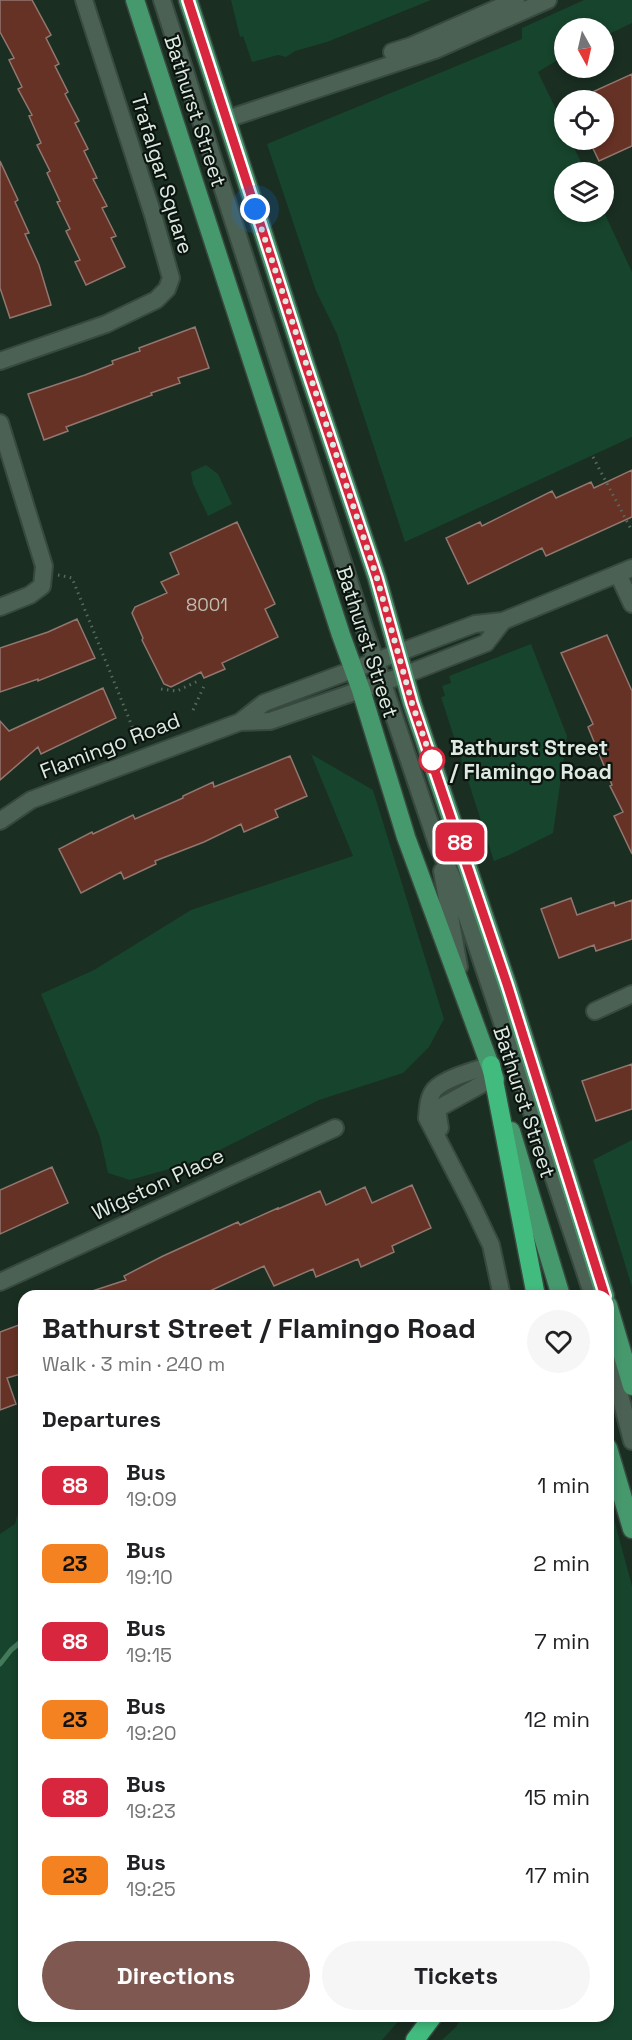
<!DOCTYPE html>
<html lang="en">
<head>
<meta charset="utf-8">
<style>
	body { margin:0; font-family:"Space Grotesk",sans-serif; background:#f6f6f6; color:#202124; height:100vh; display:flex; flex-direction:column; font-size:22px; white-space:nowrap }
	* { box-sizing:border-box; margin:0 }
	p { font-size:20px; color:#757577 }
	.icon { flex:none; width:33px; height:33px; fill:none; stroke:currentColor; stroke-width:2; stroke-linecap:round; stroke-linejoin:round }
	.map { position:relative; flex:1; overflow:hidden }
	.panel { position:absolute; left:18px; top:1290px; width:596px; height:732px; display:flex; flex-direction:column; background:#fff; border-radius:18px; box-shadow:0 3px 9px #0003 }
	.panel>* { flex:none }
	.badge { padding:0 12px; border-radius:9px; font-size:21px; line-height:39px }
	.needle { width:39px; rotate:172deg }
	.buttons { position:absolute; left:554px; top:18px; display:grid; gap:12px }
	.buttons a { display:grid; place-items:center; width:60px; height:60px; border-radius:50%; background:#fff; box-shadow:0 3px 9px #0003; font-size:30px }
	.you { position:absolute; width:30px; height:30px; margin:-15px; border:4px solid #fff; border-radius:50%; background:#1a73e8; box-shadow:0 0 0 9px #1a73e833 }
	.map>.badge { position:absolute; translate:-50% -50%; box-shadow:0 0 0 3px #fff }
	h2 { padding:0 24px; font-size:22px; line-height:54px }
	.round { display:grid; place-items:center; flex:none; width:63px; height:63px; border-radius:32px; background:#f6f6f6 }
	.overview { display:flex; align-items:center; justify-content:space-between; height:102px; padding:0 24px }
	h1 { font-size:28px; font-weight:600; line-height:45px }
	.primary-button { display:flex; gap:12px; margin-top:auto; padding:12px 24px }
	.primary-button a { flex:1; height:69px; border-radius:36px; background:#7f5951; color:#fff; font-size:24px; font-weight:600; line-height:69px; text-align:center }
	.primary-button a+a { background:#f6f6f6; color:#202124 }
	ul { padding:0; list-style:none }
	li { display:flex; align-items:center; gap:18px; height:78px; padding:0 24px }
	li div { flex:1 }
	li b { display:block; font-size:22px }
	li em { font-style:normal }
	li .badge { min-width:66px; font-weight:700; text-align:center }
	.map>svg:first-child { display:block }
	.green { fill:#17442c }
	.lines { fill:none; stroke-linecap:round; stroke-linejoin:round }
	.stream { stroke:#427a5a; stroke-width:5 }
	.building { fill:#663225; stroke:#927770; stroke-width:1.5 }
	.minor-casing { stroke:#38493f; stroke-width:20 }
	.major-casing { stroke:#38493f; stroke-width:21 }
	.highway-casing { stroke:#38493f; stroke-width:21 }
	.path { stroke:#58695e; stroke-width:3; stroke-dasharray:1.5 4.5; stroke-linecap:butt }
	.minor { stroke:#4b6154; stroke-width:16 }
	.major { stroke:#46986d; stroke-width:18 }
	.highway { stroke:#42bc7e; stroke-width:18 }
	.line-casing { stroke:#fff; stroke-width:14 }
	.line { stroke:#d7263d; stroke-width:9 }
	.walk { stroke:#ddeae1; stroke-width:6; stroke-dasharray:0 10.8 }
	.stop-dot { fill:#fff; stroke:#d7263d; stroke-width:3 }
	.labels { text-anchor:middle; stroke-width:4.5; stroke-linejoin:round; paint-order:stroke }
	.number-label { font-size:18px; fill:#bfbcb2 }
	.street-label { font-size:21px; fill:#ddeae1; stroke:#0b140f }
	.stop-label { font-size:21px; font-weight:bold; fill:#ddeae1; stroke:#0b140f; text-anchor:start }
</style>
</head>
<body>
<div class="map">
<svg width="632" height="2040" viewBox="0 0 632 2040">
	<rect width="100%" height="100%" fill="#1a2e22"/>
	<path class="green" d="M 231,0 L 431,0 L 327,42 L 295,51 L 286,57 L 278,55 L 252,62 L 243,36 L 240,37 Z
		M 584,0 L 632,0 L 632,23 L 603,37 L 603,28 L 564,28 L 564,56 L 538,72 L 564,126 L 564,140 L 570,140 L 586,172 L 564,172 L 564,212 L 603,212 L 603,210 L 632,272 L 632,437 L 405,542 L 337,334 L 316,291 L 267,144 L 522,39 L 522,28 Z
		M 206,465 L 218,474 L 232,504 L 208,516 L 193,484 L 191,472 Z
		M 531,644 L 567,736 L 553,833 L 509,855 L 494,861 L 441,697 L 445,696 L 442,686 L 451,683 L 449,676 Z
		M 311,754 L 373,790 L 444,1019 L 429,1047 L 403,1073 L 319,1100 L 198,1161 L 130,1180 L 108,1173 L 100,1137 L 41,994 L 94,970 L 191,910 L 353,856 Z
		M 632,1140 L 632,1287 L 593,1160 Z
		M 24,1491 L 24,2016 L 403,2016 L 382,2040 L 0,2040 L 0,1534 L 15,1524 Z
		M 608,1497 L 632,1586 L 632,2040 L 442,2040 L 456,2027 L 462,2016 L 608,2016 Z"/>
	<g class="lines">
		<path class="stream" d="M 0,1664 L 11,1650 L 24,1639"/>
	</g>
	<path class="building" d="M 0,0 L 32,0 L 51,35 L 46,38 L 59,64 L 55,66 L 68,92 L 65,94 L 79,121 L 75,123 L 88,149 L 84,151 L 97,178 L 93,179 L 107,206 L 102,208 L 116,236 L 111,238 L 125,267 L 86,285 L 75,262 L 80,260 L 66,231 L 70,229 L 57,202 L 60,201 L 47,173 L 50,171 L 37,145 L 41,143 L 29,116 L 32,115 L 18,89 L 22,87 L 9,60 L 14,58 L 0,32 Z
		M 632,74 L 632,146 L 599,161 L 589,140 L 603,140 L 603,100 L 575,100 Z
		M 0,161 L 18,200 L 15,202 L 29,233 L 25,234 L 39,265 L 51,305 L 10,318 L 0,288 Z
		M 195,327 L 209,368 L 178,378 L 180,383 L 151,393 L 152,395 L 66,427 L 68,431 L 44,440 L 28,394 L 85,375 L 113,364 L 112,361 L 140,351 L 139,348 Z
		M 632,470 L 632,517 L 546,556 L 542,548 L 468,584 L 446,538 L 480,522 L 482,526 L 552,491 L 556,498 L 591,482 L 594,488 Z
		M 237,522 L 275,604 L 265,609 L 278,637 L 222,663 L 225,669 L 204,678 L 201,672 L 171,687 L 164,684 L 142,640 L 143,638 L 132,613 L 135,607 L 167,593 L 161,582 L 179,574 L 170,553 Z
		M 77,619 L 95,658 L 38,681 L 38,679 L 0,692 L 0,648 L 48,632 Z
		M 607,635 L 632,691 L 632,854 L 614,816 L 623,812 L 610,786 L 612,785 L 588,727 L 593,724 L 561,653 Z
		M 103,688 L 116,718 L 41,754 L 38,747 L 0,780 L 0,721 L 9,731 Z
		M 290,756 L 307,796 L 275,810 L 278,817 L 244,832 L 241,824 L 204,842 L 155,861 L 156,864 L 124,879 L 121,872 L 81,893 L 59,849 L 92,832 L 93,834 L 133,815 L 135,819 L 183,798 L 183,796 L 213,782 L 214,787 Z
		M 571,898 L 577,915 L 614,902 L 615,906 L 632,900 L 632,939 L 596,951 L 594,945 L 559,958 L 541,909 Z
		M 632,1064 L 632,1109 L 596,1121 L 582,1081 Z
		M 52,1167 L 68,1203 L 0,1234 L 0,1190 Z
		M 412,1185 L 431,1228 L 392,1246 L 394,1252 L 361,1267 L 358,1259 L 316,1277 L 313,1269 L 274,1286 L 264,1266 L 199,1296 L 86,1296 L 86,1293 L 126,1280 L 124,1276 L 163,1256 L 238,1222 L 240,1225 L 278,1208 L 278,1209 L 320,1191 L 326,1205 L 365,1187 L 372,1203 Z
		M 24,1323 L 24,1373 L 7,1378 L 16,1404 L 0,1410 L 0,1332 Z"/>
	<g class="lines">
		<g class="minor-casing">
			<path id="minor" d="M 162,0 L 364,627 L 437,844 L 458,890 L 593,1296
				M 392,52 L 411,46 L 516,0
				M 227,119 L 435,50 L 548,0
				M 0,361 L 106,324 L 156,300 L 167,289 L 171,278 L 153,215 L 84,0
				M 0,423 L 44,566 L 42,586 L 30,595 L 0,607
				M 618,574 L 632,604
				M 240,722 L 270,721 L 404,675 L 486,643 L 503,621
				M 0,821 L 31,800 L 240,722 L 264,703 L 475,624 L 503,621 L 632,568
				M 442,871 L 459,967
				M 595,1011 L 632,994
				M 491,1065 C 476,1070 444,1078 434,1090 C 428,1098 428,1108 427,1118 L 472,1205 L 491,1245 L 502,1296
				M 440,1128 L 437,1109 L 493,1078
				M 0,1282 L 335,1128
				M 608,1350 L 632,1441"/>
		</g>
		<g class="major-casing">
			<path id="major" d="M 135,0 L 341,635 L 361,690 L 406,837 L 495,1079
				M 188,0 L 306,366 L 377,578 L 412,703 L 507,984 L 605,1296
				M 511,1131 L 561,1296
				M 608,1305 L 632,1386
				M 608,1448 L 632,1529"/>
		</g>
		<g class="highway-casing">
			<path id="highway" d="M 491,1065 L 536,1296
				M 415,2040 L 433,2016"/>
		</g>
		<path class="path" d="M 593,457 L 632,531
			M 58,575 L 72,578 L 136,736
			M 161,689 L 177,691 L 198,681
			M 193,710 L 204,686"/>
		<use href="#minor" class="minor"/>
		<use href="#major" class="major"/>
		<use href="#highway" class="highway"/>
	</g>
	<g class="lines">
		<g class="line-casing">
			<path id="line" d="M 188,0 L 306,366 L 377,578 L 412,703 L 507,984 L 605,1296"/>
		</g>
		<use href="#line" class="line"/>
		<path class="walk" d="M 255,209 L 377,578 L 412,703 L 435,770 L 432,760"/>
	</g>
	<circle class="stop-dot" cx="432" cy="760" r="12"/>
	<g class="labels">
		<g class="number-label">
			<text x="207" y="611">8001</text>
		</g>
		<g class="street-label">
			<text transform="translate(195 111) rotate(72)" y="7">Bathurst Street</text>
			<text transform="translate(162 174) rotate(73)" y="7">Trafalgar Square</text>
			<text transform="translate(367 642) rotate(72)" y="7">Bathurst Street</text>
			<text transform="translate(110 746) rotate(-21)" y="7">Flamingo Road</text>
			<text transform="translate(524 1102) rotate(72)" y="7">Bathurst Street</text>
			<text transform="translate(158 1184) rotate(-25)" y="7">Wigston Place</text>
		</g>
		<g class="stop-label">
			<text x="450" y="755">Bathurst Street<tspan x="450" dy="24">/ Flamingo Road</tspan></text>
		</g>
	</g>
</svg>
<div class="buttons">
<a><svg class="needle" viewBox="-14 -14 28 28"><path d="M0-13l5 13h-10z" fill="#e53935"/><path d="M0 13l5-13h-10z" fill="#757577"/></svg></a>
<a><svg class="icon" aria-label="locate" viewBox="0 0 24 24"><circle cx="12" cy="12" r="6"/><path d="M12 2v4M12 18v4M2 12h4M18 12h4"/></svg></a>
<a><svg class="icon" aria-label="layers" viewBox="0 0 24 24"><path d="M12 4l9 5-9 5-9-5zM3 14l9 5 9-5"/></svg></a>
</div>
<div class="you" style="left:255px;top:209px"></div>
<b class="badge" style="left:460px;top:842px;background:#d7263d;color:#fff">88</b>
<section class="panel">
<div class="overview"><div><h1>Bathurst Street / Flamingo Road</h1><p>Walk · 3 min · 240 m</p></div><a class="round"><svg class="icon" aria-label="heart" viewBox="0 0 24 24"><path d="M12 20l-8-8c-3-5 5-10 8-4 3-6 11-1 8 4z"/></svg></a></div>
<h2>Departures</h2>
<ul>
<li><span class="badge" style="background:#d7263d;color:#fff">88</span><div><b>Bus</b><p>19:09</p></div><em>1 min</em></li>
<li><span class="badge" style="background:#f58220;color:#111">23</span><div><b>Bus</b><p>19:10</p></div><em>2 min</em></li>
<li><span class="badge" style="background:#d7263d;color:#fff">88</span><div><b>Bus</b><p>19:15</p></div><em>7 min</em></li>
<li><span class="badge" style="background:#f58220;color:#111">23</span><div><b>Bus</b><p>19:20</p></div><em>12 min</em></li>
<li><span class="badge" style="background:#d7263d;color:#fff">88</span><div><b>Bus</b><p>19:23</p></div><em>15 min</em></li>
<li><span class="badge" style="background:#f58220;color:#111">23</span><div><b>Bus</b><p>19:25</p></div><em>17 min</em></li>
</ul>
<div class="primary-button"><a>Directions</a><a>Tickets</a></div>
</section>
</div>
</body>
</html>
